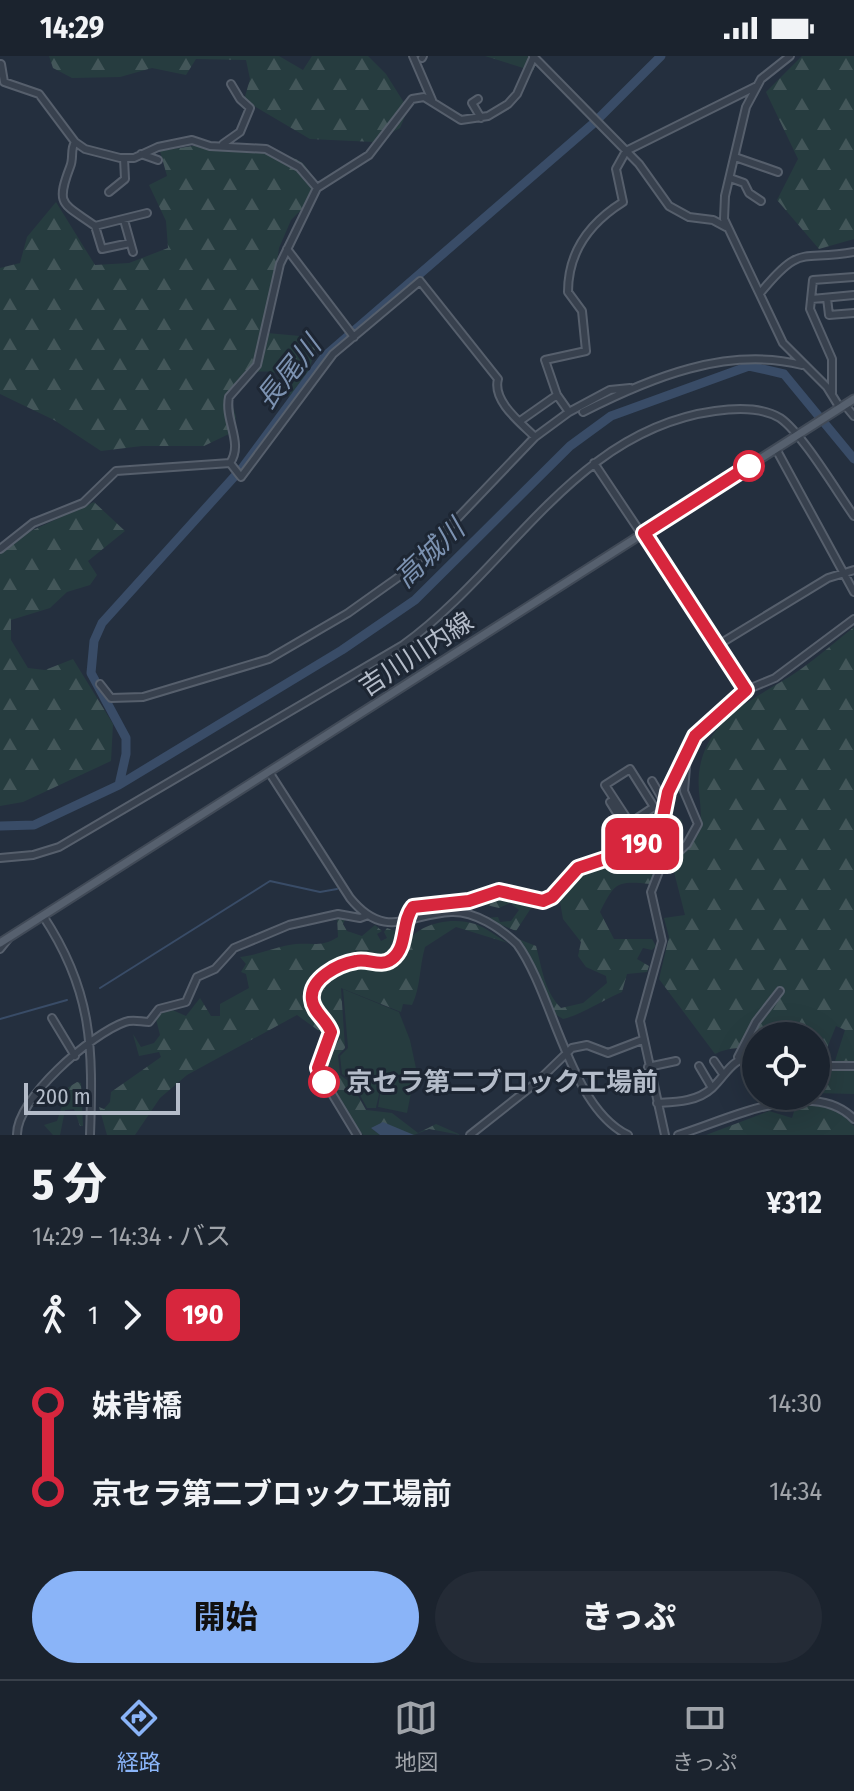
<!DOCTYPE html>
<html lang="ja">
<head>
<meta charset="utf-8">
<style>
	body { margin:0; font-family:"Fira Sans Condensed","Noto Sans JP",sans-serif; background:#242b36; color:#f1f3f6; height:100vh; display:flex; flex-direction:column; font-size:30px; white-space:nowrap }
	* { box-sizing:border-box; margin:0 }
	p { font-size:26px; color:#a0a4aa }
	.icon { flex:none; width:44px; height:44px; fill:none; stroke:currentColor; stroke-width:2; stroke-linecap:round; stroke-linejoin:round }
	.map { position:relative; height:1079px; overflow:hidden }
	.side { display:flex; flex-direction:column; background:#1b232e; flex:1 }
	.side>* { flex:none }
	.badge { padding:0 16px; border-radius:12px; font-size:28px; line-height:52px }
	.controls { position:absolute; left:742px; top:966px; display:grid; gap:16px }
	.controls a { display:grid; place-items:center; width:88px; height:88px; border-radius:50%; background:#1b232e; box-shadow:0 8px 32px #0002,0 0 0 2px #39404a; font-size:40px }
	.scale { position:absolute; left:24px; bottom:20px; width:156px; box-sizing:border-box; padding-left:8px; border:4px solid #b4bcc9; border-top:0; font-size:22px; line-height:28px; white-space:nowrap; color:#b4bcc9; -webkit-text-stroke:6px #1d2633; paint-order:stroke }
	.map>.badge { position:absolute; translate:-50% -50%; box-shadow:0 0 0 4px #fff }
	.legs { display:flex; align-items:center; gap:12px; height:88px; padding:0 32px; font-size:26px }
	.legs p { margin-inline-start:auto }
	.summary { display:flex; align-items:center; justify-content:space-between; height:136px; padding:0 32px }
	h1 { font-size:44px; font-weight:800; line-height:60px }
	.primary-button { display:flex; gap:16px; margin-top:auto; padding:16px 32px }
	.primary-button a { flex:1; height:92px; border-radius:48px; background:#8ab4f8; color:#111; font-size:32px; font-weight:800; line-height:92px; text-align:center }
	.primary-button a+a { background:#242b36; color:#f1f3f6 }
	ul { padding:0 32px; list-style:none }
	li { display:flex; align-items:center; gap:28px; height:88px; font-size:30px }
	li i { display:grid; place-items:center; width:12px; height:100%; margin:0 10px; background:currentColor }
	li i::after { content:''; width:20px; height:20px; margin:-10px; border:6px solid; border-radius:50%; background:#1b232e }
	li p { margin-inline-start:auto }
	li:first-child i { background:linear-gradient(#0000 50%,currentColor 0) }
	li:last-child i { background:linear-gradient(currentColor 50%,#0000 0) }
	.status { display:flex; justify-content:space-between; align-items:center; height:56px; padding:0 40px; background:#1b232e; direction:ltr }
	.status svg { height:22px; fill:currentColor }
	.tabs { display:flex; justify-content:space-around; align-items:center; height:112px; border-top:2px solid #39404a; background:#1b232e; font-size:22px; color:#a0a4aa }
	.tabs a { display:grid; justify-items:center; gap:4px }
	.tabs .active { color:#8ab4f8 }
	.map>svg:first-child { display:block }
	.green { fill:#263c3f }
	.forest { fill:url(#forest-firs) }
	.water { fill:#394c67 }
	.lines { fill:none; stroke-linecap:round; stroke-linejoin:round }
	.stream { stroke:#394c67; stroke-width:2 }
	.river { stroke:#394c67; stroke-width:9 }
	.minor-casing { stroke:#565f6c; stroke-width:10 }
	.major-casing { stroke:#414a57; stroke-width:11 }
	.minor { stroke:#38414e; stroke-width:6 }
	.major { stroke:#56606e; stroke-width:7 }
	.line-1-casing { stroke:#fff; stroke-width:18 }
	.line-1 { stroke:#d7263d; stroke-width:12 }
	.stop-1-dot { fill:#fff; stroke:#d7263d; stroke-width:4 }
	.labels { text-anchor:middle; stroke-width:6; stroke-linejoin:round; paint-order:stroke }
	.street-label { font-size:26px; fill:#b4bcc9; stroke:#1d2633 }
	.stop-label { font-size:26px; font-weight:bold; fill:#b4bcc9; stroke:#1d2633; text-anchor:start }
	.water-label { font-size:28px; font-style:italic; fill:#7c92b1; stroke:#1d2633 }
</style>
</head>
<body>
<div class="status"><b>14:29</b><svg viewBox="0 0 49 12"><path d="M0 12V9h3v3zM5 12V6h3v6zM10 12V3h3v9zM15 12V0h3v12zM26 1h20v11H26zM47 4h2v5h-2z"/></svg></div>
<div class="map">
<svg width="854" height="1079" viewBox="0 0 854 1079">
	<defs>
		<pattern id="forest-firs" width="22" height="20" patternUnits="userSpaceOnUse" patternTransform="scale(2)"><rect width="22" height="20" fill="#263c3f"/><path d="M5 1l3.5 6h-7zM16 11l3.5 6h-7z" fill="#435659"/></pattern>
	</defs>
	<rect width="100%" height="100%" fill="#242f3e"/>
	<path class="green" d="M 343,933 L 399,956 L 410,984 L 416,1012 L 407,1057 L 378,1051 L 383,1021 L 376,1052 L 367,1052 L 352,1025 L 342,1018 L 340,1000 L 348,992 Z"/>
	<path class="forest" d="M 49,0 L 279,0 L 303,14 L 312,0 L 368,0 L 386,18 L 408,53 L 400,72 L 374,86 L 310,83 L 244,44 L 250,23 L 246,4 L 196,3 L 186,19 L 152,12 L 120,21 L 72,22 L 53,12 Z
		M 485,0 L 539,0 L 533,15 Z
		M 802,0 L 854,0 L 854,183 L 819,193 L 777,144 L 798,103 L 766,36 Z
		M 199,89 C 223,95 286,94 301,106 C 306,109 310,117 313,122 L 308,147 L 291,164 L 279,192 L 267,277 L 300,280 L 316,291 L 307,321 L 289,341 L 276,317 C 253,312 241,320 230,340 L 236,361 L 233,376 L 204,390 L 142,390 L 101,395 L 54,364 L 0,338 L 0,212 L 20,207 L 27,181 L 56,146 L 95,209 L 129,207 L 168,192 L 166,165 L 149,129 L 167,120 L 160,95 Z
		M 94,446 L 125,475 L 88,505 L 97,519 L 90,529 L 67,536 L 50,552 L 11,564 L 11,584 L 28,612 L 45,614 L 73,603 L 113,668 L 111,705 L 23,746 L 0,750 L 0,496 L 9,485 Z
		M 854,571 L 854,1038 L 816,1037 L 816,1004 L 835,1005 L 845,974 L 836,970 L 827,992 L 816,993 L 816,980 L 756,980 L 756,987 C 742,994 730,990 715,998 L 659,923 L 669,881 L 664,862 L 685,859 L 674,816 L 661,810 L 650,828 C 617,825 615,826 600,856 L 614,883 L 652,883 L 656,890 L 652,894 L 643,892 L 637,903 L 649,910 L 647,916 L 627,918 L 622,936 C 601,945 583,958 563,963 L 555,958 L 525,892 L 516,882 L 536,890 C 542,912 544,935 561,952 L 583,947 L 607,927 L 606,920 L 586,911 L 578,900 L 581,886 L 563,863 L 559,840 C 580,809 609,811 641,794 C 653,787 668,772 681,763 L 683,771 L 676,786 L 688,794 C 713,759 692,743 701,706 C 714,655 761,641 801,613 C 819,600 836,585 854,571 Z
		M 497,838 L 524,843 L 533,849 L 516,875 L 485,862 L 498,861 L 500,866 L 511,865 L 519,854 L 510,847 L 499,852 L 482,848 L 471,854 L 460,852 Z
		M 337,861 L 346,862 L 343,868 L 347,875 L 362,880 L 375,869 L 382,875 L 377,878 L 381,885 L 387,882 L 384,876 L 387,872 L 398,876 L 404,892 C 414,868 450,860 475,868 C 487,872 497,881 508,887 L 456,871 L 425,891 C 419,912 421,930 412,949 L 403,948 L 401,956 L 341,932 L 345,992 L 338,999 L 340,1019 L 351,1027 L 366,1054 L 392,1057 L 418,1077 L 436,1068 L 461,1079 L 429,1073 L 414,1079 L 371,1072 L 380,1079 L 363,1079 L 324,1020 L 324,1004 L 333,985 L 297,959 L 187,1019 L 160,1042 L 135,1079 L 107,1079 L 99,1051 L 104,1053 L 110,1046 L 111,1036 L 161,1001 L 159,996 L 139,1000 L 133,978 L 141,991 L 154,987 L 160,979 L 156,963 L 161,955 L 168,952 L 186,960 L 200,942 L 211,960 L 220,960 L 220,948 L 249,932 L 246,918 L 241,916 L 246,908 L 240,901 C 259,899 277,890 296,888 C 314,887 322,891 338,881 Z
		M 77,1026 L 81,1027 L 83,1070 L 80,1070 L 74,1053 L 65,1054 L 60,1079 L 53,1079 L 44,1069 L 57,1065 L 62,1050 L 56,1039 Z
		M 820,1047 L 840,1056 L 854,1070 L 854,1079 L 706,1079 L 769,1055 L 792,1062 L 796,1049 Z"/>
	<path class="water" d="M 383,1066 L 414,1079 L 380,1079 L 371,1072 Z"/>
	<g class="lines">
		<path class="stream" d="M 100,932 L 270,825 L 320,836 L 337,833
			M 0,963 L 67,944"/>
		<path class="river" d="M 119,729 L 126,698 L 126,682 L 91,617 L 94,585 L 102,567 L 243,411 L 325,300 L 595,66 L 661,0
			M 0,770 L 34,769 L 119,729 L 342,594 L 415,544 L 570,390 L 611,360 L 749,310 L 784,318 L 854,403"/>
		<g class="minor-casing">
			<path id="minor" d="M 413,0 L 432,44
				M 533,0 L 639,108 L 669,150 L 689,161 L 713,164 L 726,171
				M 790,0 L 761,23 L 746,51 L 725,140 L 724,163 L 783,287 L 827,331 L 840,352
				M 422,2 L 423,0
				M 1,8 L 4,26 L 39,38 L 75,86 L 85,93 L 120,102 L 134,102 L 158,91 L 192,84 L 210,90 L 266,93 L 299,111 L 317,132
				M 478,43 L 472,47 L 481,62
				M 75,86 C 70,94 74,102 70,111 C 55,150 63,147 95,170 L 147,157
				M 223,88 L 240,76 L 250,52 L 240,43 L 231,28
				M 141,98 L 158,104
				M 735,101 L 778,116
				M 730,122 L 744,127 L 749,137 L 761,145
				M 109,136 L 125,123 L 124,102
				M 124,164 L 133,196
				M 95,170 L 102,193 L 130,187
				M 287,193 L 354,281
				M 761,236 C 802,186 801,206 854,196
				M 827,242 L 829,259 L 854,257
				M 812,243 L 854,239
				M 630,332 L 610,334 L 569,356 L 557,339 L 545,304 L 586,295 L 582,255 L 568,236 C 568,195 591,166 623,146 L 616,113 L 626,95 L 757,30
				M 832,337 L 832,303 L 810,253 L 813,224 L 854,221
				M 845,349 L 854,360
				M 583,356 C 650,322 727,290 802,309
				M 520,365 L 557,339
				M 776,393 L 854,536
				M 230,407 L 241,421 L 333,298 L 420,225 L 498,323 C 492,345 521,367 535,381 L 569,356
				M 594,407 L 746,634
				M 0,493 L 33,467 L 83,447 L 116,415 L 230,407 C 244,387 224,364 229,341 L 257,309 L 280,208 L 317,132 L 369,99 L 412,43 L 424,41 L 461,64 L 488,60 L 508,48 L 517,38 L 534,0
				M 718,589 L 828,522 L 854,514
				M 100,628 L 111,642 L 143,641 L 269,603 L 348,557 L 407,515 L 535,381
				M 269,716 L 350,842 C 385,885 409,858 451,856 C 475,855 500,872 517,888 C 553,937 570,1052 628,1079
				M 652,725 L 666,749
				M 610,746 L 638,791
				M 630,767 L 654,751 L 630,713 L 605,729 L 643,787
				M 0,802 L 33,799 L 59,791 L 403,589 C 509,513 574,374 715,355 C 736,352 762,351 780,362 C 802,377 837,436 854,460
				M 43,860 C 93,935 93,992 90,1079
				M 0,893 L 8,883
				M 52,962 L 75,1000
				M 738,1001 L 756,966 L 780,935
				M 741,1002 L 753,1013
				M 714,1005 L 723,1018
				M 699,1010 L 712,1032
				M 816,1010 L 854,1010
				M 648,1011 L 676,1005
				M 657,1047 C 675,1046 697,1046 712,1032 C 727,1018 732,1000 756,1001
				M 17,1079 C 16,1043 91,978 125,966 C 133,963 141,966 149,966 L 159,953 L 186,946 L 197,921 L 215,913 L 234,892 L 289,869 L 338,858 L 360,862 L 368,859
				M 357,1079 L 320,1018 L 319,1006 L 331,976 C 327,964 313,956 312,944 C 309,923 338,908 356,905 C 369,902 379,912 392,903 C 408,891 401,866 413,851 L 469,845 L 499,835 L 543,845 L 552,841 L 578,812 L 635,793 L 645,786 L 663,761 L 668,736 L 691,685 L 701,673 L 746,634 L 775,622 L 854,563
				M 470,1079 L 537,1026 L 572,992 L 587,989 L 608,997 L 642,984
				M 665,1079 L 640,965 L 662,885 L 651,836 L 660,813 L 687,788 L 698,768 L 684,735 L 687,699
				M 678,1079 C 727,1064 813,1020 854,1063"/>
		</g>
		<g class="major-casing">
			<path id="major" d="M 0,887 L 854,343"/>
		</g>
		<use href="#minor" class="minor"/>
		<use href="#major" class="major"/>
	</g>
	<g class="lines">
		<g class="line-1-casing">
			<path id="line-1" d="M 324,1026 L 318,1012 L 331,976 C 327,964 313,956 312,944 C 309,923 338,908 356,905 C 369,902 380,912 392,903 C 408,891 401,866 413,851 L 469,845 L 499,835 L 543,845 L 552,841 L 578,812 L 635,793 L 645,786 L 663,761 L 668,736 L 695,680 L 746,634 L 644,477 L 749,410"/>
		</g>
		<use href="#line-1" class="line-1"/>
	</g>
	<g class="stop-1-dot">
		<circle cx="749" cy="410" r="14"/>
		<circle cx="324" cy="1026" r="14"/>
	</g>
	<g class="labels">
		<g class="street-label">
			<text transform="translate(416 598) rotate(-33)" y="9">吉川川内線</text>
		</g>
		<g class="stop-label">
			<text x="346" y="1035">京セラ第二ブロック工場前</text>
		</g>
		<g class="water-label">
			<text transform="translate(288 316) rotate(-51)" y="10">長尾川</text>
			<text transform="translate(429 497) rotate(-44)" y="10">高城川</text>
		</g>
	</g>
</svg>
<div class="controls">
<a><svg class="icon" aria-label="locate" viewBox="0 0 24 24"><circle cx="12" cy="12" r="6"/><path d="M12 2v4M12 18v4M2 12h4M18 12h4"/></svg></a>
</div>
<div class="scale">200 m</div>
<b class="badge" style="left:642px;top:788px;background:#d7263d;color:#fff">190</b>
</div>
<section class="side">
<div class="summary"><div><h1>5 分</h1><p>14:29 – 14:34 · バス</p></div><b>¥312</b></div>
<div class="legs"><svg class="icon" aria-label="walk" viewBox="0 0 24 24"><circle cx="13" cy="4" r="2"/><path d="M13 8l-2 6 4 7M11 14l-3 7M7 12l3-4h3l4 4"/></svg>1<svg class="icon" aria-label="forward" viewBox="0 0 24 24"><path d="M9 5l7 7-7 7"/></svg><b class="badge" style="background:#d7263d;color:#fff">190</b></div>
<ul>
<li><i style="color:#d7263d"></i><b>妹背橋</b><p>14:30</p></li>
<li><i style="color:#d7263d"></i><b>京セラ第二ブロック工場前</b><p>14:34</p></li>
</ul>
<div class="primary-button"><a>開始</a><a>きっぷ</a></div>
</section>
<nav class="tabs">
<a class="active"><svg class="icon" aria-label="directions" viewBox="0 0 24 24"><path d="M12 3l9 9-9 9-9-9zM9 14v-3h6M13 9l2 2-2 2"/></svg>経路</a>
<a><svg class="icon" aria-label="map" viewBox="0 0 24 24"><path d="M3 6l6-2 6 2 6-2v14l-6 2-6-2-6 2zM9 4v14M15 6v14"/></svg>地図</a>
<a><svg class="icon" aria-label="tickets" viewBox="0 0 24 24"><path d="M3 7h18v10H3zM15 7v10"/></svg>きっぷ</a>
</nav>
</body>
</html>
